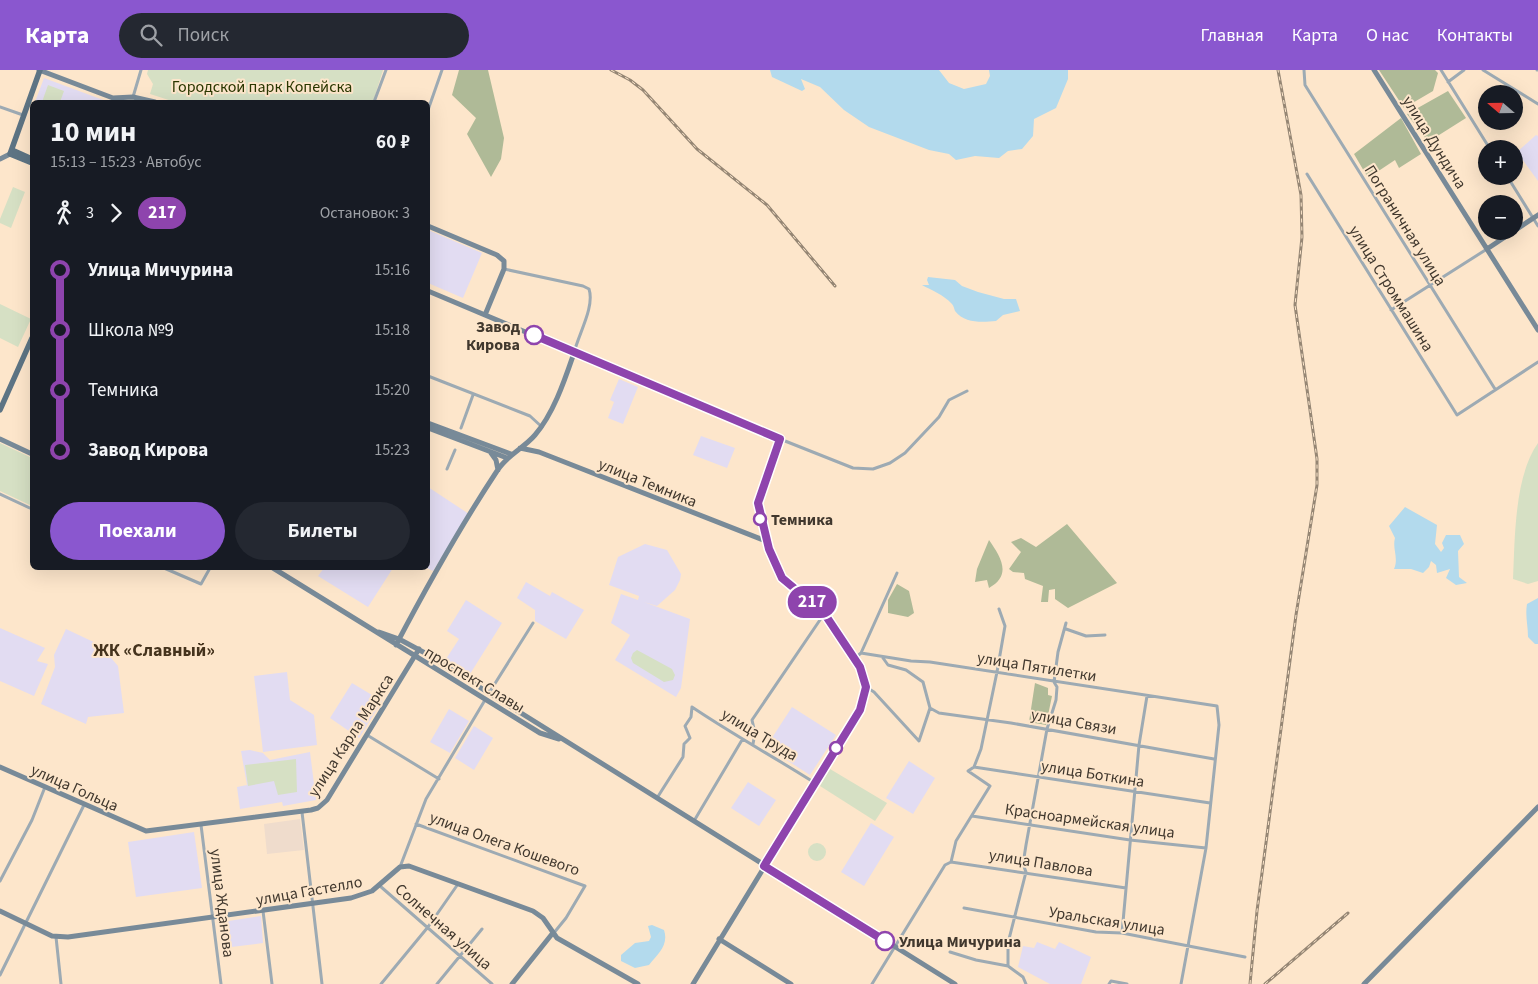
<!DOCTYPE html>
<html lang="ru">
<head>
<meta charset="utf-8">
<style>
	body { margin:0; font-family:"Source Sans 3",sans-serif; background:#242831; color:#f1f3f6; height:100vh; display:flex; flex-direction:column; font-size:19px; white-space:nowrap }
	* { box-sizing:border-box; margin:0 }
	p { font-size:16px; color:#9ea1a6 }
	.icon { flex:none; width:28px; height:28px; fill:none; stroke:currentColor; stroke-width:2; stroke-linecap:round; stroke-linejoin:round }
	.map { position:relative; flex:1; overflow:hidden }
	.side { position:absolute; left:30px; top:30px; width:400px; height:470px; display:flex; flex-direction:column; background:#171b24; border-radius:8px; box-shadow:0 5px 20px #0002 }
	.side>* { flex:none }
	.badge { padding:0 10px; border-radius:16px; font-size:18px; line-height:32px }
	.needle { width:32px; rotate:290deg }
	.fabs { position:absolute; left:1478px; top:15px; display:grid; gap:10px }
	.fabs a { display:grid; place-items:center; width:45px; height:45px; border-radius:50%; background:#171b24; box-shadow:0 5px 20px #0002; font-size:25px }
	.map>.badge { position:absolute; translate:-50% -50%; box-shadow:0 0 0 2px #fff }
	.legs { display:flex; align-items:center; gap:8px; height:55px; padding:0 20px; font-size:16px }
	.legs p { margin-inline-start:auto }
	.head { display:flex; align-items:center; justify-content:space-between; height:85px; padding:0 20px }
	h1 { font-size:28px; font-weight:700; line-height:38px }
	.cta { display:flex; gap:10px; margin-top:auto; padding:10px 20px }
	.cta a { flex:1; height:58px; border-radius:30px; background:#8a57cf; color:#fff; font-size:20px; font-weight:700; line-height:58px; text-align:center }
	.cta a+a { background:#242831; color:#f1f3f6 }
	ul { padding:0 20px; list-style:none }
	li { display:flex; align-items:center; gap:18px; height:60px; font-size:19px }
	li i { display:grid; place-items:center; width:8px; height:100%; margin:0 6px; background:currentColor }
	li i::after { content:''; width:12px; height:12px; margin:-6px; border:4px solid; border-radius:50%; background:#171b24 }
	li p { margin-inline-start:auto }
	li:first-child i { background:linear-gradient(#0000 50%,currentColor 0) }
	li:last-child i { background:linear-gradient(currentColor 50%,#0000 0) }
	header { display:flex; align-items:center; gap:30px; box-sizing:border-box; height:70px; padding:0 25px; background:#8a57cf; color:#fff }
	header strong { font-size:24px }
	nav { display:flex; gap:28px; margin-inline-start:auto; font-size:18px }
	.search { width:350px; height:45px; background:#242831; display:flex; align-items:center; gap:12px; box-sizing:border-box; padding:0 18px; border-radius:28px; color:#9ea1a6; font-size:19px }
	.map>svg:first-child { display:block }
	.education { fill:#e2dcf2 }
	.medical { fill:#efdccc }
	.green { fill:#d6e0c4 }
	.forest { fill:#afba97 }
	.water { fill:#b3daed }
	.lines { fill:none; stroke-linecap:round; stroke-linejoin:round }
	.street { stroke:#9daab3; stroke-width:3 }
	.secondary { stroke:#788a98; stroke-width:5 }
	.primary { stroke:#5d7484; stroke-width:5.5 }
	.rail-casing { stroke:#958674; stroke-width:3 }
	.rail { stroke:#fde6cb; stroke-width:1; stroke-dasharray:4; stroke-linecap:butt }
	.line-1-casing { stroke:#fff; stroke-width:11 }
	.line-1 { stroke:#8e44ad; stroke-width:8 }
	.stop-1-dot { fill:#fff; stroke:#8e44ad; stroke-width:2.5 }
	.labels { text-anchor:middle; stroke-width:4; stroke-linejoin:round; paint-order:stroke }
	.park-label { font-size:16px; fill:#2a3700; stroke:#fde6cb }
	.street-label { font-size:16px; fill:#41382e; stroke:#fde6cb }
	.stop-label { font-size:16px; font-weight:bold; fill:#41382e; stroke:#fde6cb; text-anchor:start }
	.neighbourhood-label { font-size:18px; font-weight:bold; fill:#45331d; stroke:#fde6cb }
</style>
</head>
<body>
<header>
<strong>Карта</strong>
<div class="search"><svg class="icon" aria-label="search" viewBox="0 0 24 24"><circle cx="10" cy="10" r="6"/><path d="M15 15l6 6"/></svg>Поиск</div>
<nav><a>Главная</a><a>Карта</a><a>О нас</a><a>Контакты</a></nav>
</header>
<div class="map">
<svg width="1538" height="914" viewBox="0 0 1538 914">
	<rect width="100%" height="100%" fill="#fde6cb"/>
	<path class="education" d="M 44,8 L 106,31 L 35,32 Z
		M 1536,65 L 1538,66 L 1538,111 L 1517,82 Z
		M 428,160 L 482,183 L 463,228 L 428,213 Z
		M 619,309 L 638,317 L 623,354 L 608,348 L 614,332 L 610,330 Z
		M 701,366 L 735,378 L 727,398 L 693,385 Z
		M 428,417 L 469,444 L 433,501 L 427,498 Z
		M 645,474 L 667,480 L 681,504 L 680,510 L 675,520 L 657,536 L 644,532 L 690,549 L 681,618 L 676,627 L 615,590 L 630,565 L 611,553 L 621,524 L 638,530 L 639,526 L 609,515 L 618,487 Z
		M 324,498 L 393,498 L 368,537 L 318,506 Z
		M 526,512 L 550,526 L 552,522 L 584,540 L 566,569 L 535,551 L 535,540 L 517,528 Z
		M 466,530 L 502,553 L 470,604 L 446,589 L 459,569 L 447,561 Z
		M 0,558 L 45,578 L 37,591 L 48,594 L 34,626 L 0,611 Z
		M 66,559 L 100,575 L 118,596 L 124,643 L 88,647 L 86,654 L 41,634 L 55,597 L 54,585 Z
		M 287,602 L 290,630 L 314,645 L 317,675 L 263,682 L 254,606 Z
		M 352,613 L 382,631 L 359,668 L 330,648 Z
		M 792,637 L 836,665 L 810,705 L 766,677 Z
		M 449,639 L 469,651 L 450,683 L 430,672 Z
		M 474,656 L 493,668 L 474,700 L 455,688 Z
		M 250,680 L 263,683 L 270,690 L 310,682 L 316,730 L 283,736 L 282,732 L 240,739 L 237,717 L 247,715 L 241,681 Z
		M 909,691 L 935,708 L 913,744 L 886,728 Z
		M 748,712 L 776,730 L 759,756 L 731,738 Z
		M 871,753 L 894,767 L 864,816 L 841,802 Z
		M 194,762 L 202,818 L 136,827 L 128,772 Z
		M 261,846 L 263,873 L 223,878 L 222,852 Z
		M 1037,872 L 1055,879 L 1059,872 L 1091,887 L 1081,914 L 1050,914 L 1018,897 L 1023,876 L 1034,878 Z"/>
	<path class="medical" d="M 300,749 L 304,780 L 267,784 L 264,754 Z"/>
	<path class="green" d="M 148,0 L 383,0 L 373,32 L 175,32 L 150,24 L 153,14 L 147,4 Z
		M 48,15 L 64,21 L 60,32 L 42,32 Z
		M 13,117 L 25,122 L 11,158 L 0,153 L 0,149 Z
		M 0,234 L 31,249 L 18,277 L 0,268 Z
		M 0,373 L 32,388 L 32,436 L 0,421 Z
		M 1538,373 L 1538,511 L 1528,514 L 1513,509 C 1515,469 1514,407 1538,373 Z
		M 637,580 L 672,599 L 675,605 L 673,610 L 664,612 L 633,593 L 631,588 L 633,583 Z
		M 296,689 L 297,722 L 278,725 L 274,711 L 248,716 L 245,695 Z
		M 830,699 L 887,733 L 875,751 L 820,716 Z
		M808 782a9 9 0 1 1 18 0a9 9 0 1 1-18 0Z"/>
	<path class="forest" d="M 459,0 L 488,0 L 504,68 L 501,89 L 491,107 L 467,64 L 476,48 L 452,25 Z
		M 1379,0 L 1435,0 L 1438,3 L 1433,21 L 1404,38 Z
		M 1448,21 L 1466,48 L 1428,72 L 1407,44 Z
		M 1401,48 L 1421,84 L 1399,98 L 1395,90 L 1368,108 L 1354,84 Z
		M 1067,454 L 1117,513 L 1068,538 L 1055,529 L 1055,519 L 1049,520 L 1048,532 L 1041,532 L 1043,516 L 1025,509 L 1024,503 L 1013,502 L 1009,499 L 1021,482 L 1011,472 L 1021,468 L 1036,477 Z
		M 989,470 C 1000,486 1013,505 989,518 L 987,510 L 975,512 L 977,499 Z
		M 897,514 L 909,521 L 914,543 L 908,547 L 888,543 L 888,530 Z
		M 1035,613 L 1048,618 L 1048,625 L 1052,626 L 1046,655 L 1029,652 Z"/>
	<path class="water" d="M 770,0 L 939,0 L 949,13 L 964,19 L 986,14 L 990,6 L 989,0 L 1068,0 L 1068,9 L 1056,38 L 1034,49 L 1033,66 L 1022,79 L 1008,81 L 999,88 L 975,86 L 956,90 L 949,84 L 929,80 L 869,57 L 844,40 L 820,17 L 801,9 L 805,19 L 802,21 L 772,7 Z
		M 928,207 L 955,210 L 962,216 L 978,222 L 1004,229 L 1016,229 L 1020,241 L 1003,245 L 996,251 C 983,252 965,254 955,241 C 954,239 954,236 952,234 C 944,225 931,220 922,215 L 929,215 L 927,210 Z
		M 1405,437 L 1437,455 L 1435,474 L 1441,482 L 1444,478 L 1442,473 L 1446,465 L 1460,465 L 1464,474 L 1458,481 L 1459,507 L 1467,513 L 1456,515 L 1446,508 L 1450,499 L 1437,503 L 1436,495 L 1431,491 L 1429,497 L 1423,503 L 1411,499 L 1394,499 C 1399,488 1392,479 1395,468 L 1389,456 Z
		M 1538,528 L 1538,574 L 1535,574 L 1528,567 C 1528,555 1525,546 1527,534 Z
		M 652,855 L 664,860 C 669,875 658,884 649,895 L 635,898 L 621,891 L 621,885 L 635,873 L 649,871 L 651,867 L 648,856 Z"/>
	<g class="lines">
		<path class="street" d="M 1304,0 L 1305,15 L 1495,319
			M 1441,0 L 1490,79
			M 1483,0 L 1538,34
			M 1537,0 L 1538,0
			M 1448,12 L 1464,0
			M 133,27 L 141,0
			M 374,32 L 386,0
			M 0,37 L 23,45
			M 428,40 L 442,0
			M 1307,104 L 1457,345 L 1538,292
			M 1507,106 L 1538,156
			M 504,199 L 583,216 L 589,219 C 595,237 578,265 574,283
			M 1391,240 L 1487,179
			M 428,306 L 530,346 L 542,357
			M 461,358 L 473,325
			M 780,369 L 853,398 L 873,399 L 890,393 L 905,383 L 939,347 L 949,330 L 967,321
			M 447,399 L 455,380
			M 0,424 L 32,439
			M 164,498 L 201,514 L 210,498
			M 1066,559 L 1086,566 L 1105,565
			M 861,583 L 897,503
			M 855,588 L 861,583 L 911,591 L 930,592 L 1217,636 L 1219,655 L 1206,778 L 1181,914
			M 866,617 L 874,622 L 919,671 L 930,638 L 923,612 L 906,600 L 888,595 L 883,588
			M 489,623 L 533,553
			M 930,638 L 939,643 L 1011,653 L 1214,689
			M 367,665 L 439,709
			M 753,674 L 755,663 L 752,650 L 824,544
			M 974,697 L 1210,733
			M 657,728 L 683,687 L 684,674 L 690,668 L 685,656 L 691,647 L 692,637 C 732,664 774,687 815,713
			M 302,742 L 322,914
			M 972,746 L 1130,770 L 1206,778
			M 694,751 L 742,670
			M 416,754 L 585,816 L 566,848 L 553,864
			M 201,755 L 221,914
			M 951,792 L 1126,818
			M 400,797 L 426,729 L 485,630
			M 0,811 L 32,750 L 45,717
			M 380,816 L 492,914
			M 964,838 L 1096,862 L 1122,863 L 1245,887
			M 263,841 L 272,914
			M 1122,863 L 1139,675 L 1147,626
			M 56,867 L 61,914
			M 950,882 L 976,890 L 1008,896
			M 0,905 L 84,735
			M 381,914 L 428,857 L 458,814
			M 437,914 L 482,859
			M 872,914 L 945,795 L 951,792 L 956,771 L 990,716 L 968,701 L 974,697 L 981,679 L 997,602 L 1005,556 L 999,539
			M 1026,914 L 1023,907 L 1008,896 L 1008,873 L 1026,802 L 1023,794 L 1026,775 L 1047,659 L 1056,630 L 1057,617 L 1054,612 L 1058,582 L 1066,553
			M 1109,914 L 1111,911 L 1127,914"/>
		<path class="secondary" d="M 39,0 L 113,28 L 133,27 L 155,32
			M 1374,0 L 1538,260
			M 0,89 L 10,84
			M 428,156 L 497,185 L 504,191 L 504,199 L 485,245
			M 1514,161 L 1538,145
			M 1487,179 L 1514,161
			M 428,221 L 780,369 L 758,433 L 771,488 L 782,508 L 824,543 L 855,588 L 862,602 L 866,617 L 860,640 L 693,914
			M 428,353 L 511,384
			M 428,358 L 507,388
			M 0,369 L 32,384
			M 520,378 L 539,382 L 766,471
			M 491,383 L 496,390 L 498,400
			M 273,498 L 540,663 L 559,669
			M 379,562 L 399,569 L 425,583 L 955,914
			M 396,575 C 427,516 460,457 497,401 C 508,384 523,379 535,365 C 554,343 565,309 574,283
			M 0,697 L 146,761 L 311,740 L 318,738 L 327,730 L 419,579
			M 0,841 L 52,866 L 68,867 L 351,828 L 372,821 L 400,797 L 409,796 L 533,841 L 543,848 L 557,868 L 638,914
			M 719,869 L 791,914
			M 512,914 L 552,864
			M 1364,914 L 1538,737"/>
		<path class="primary" d="M 12,80 L 32,89
			M 32,93 L 10,84 L 40,0
			M 0,340 L 32,268"/>
		<g class="rail-casing">
			<path id="rail" d="M 611,0 L 630,10 L 643,20 L 697,79 L 767,135 L 835,216
				M 1250,914 L 1257,841 L 1296,545 L 1317,415 L 1317,389 L 1295,235 L 1302,167 L 1301,125 L 1278,0
				M 1265,914 L 1348,843"/>
		</g>
		<use href="#rail" class="rail"/>
	</g>
	<g class="lines">
		<g class="line-1-casing">
			<path id="line-1" d="M 534,265 L 780,369 L 758,433 L 769,479 L 782,508 L 824,543 L 860,597 L 866,617 L 860,640 L 764,796 L 885,871"/>
		</g>
		<use href="#line-1" class="line-1"/>
	</g>
	<g class="stop-1-dot">
		<circle cx="534" cy="265" r="9"/>
		<circle cx="760" cy="449" r="6"/>
		<circle cx="836" cy="678" r="6"/>
		<circle cx="885" cy="871" r="9"/>
	</g>
	<g class="labels">
		<g class="park-label">
			<text x="262" y="22">Городской парк Копейска</text>
		</g>
		<g class="street-label">
			<text transform="translate(1435 72) rotate(58)" y="6">улица Дундича</text>
			<text transform="translate(1406 155) rotate(58)" y="6">Пограничная улица</text>
			<text transform="translate(1392 218) rotate(58)" y="6">улица Строммашина</text>
			<text transform="translate(648 412) rotate(22)" y="6">улица Темника</text>
			<text transform="translate(1037 596) rotate(9)" y="6">улица Пятилетки</text>
			<text transform="translate(475 609) rotate(31)" y="6">проспект Славы</text>
			<text transform="translate(1074 651) rotate(10)" y="6">улица Связи</text>
			<text transform="translate(760 664) rotate(31)" y="6">улица Труда</text>
			<text transform="translate(350 665) rotate(-57)" y="6">улица Карла Маркса</text>
			<text transform="translate(1093 703) rotate(9)" y="6">улица Боткина</text>
			<text transform="translate(75 717) rotate(24)" y="6">улица Гольца</text>
			<text transform="translate(1090 750) rotate(8)" y="6">Красноармейская улица</text>
			<text transform="translate(505 773) rotate(20)" y="6">улица Олега Кошевого</text>
			<text transform="translate(1041 792) rotate(9)" y="6">улица Павлова</text>
			<text transform="translate(309 820) rotate(-10)" y="6">улица Гастелло</text>
			<text transform="translate(223 833) rotate(83)" y="6">улица Жданова</text>
			<text transform="translate(1107 850) rotate(9)" y="6">Уральская улица</text>
			<text transform="translate(444 856) rotate(41)" y="6">Солнечная улица</text>
		</g>
		<g class="stop-label">
			<text x="520" y="262" text-anchor="end">Завод<tspan x="520" dy="18">Кирова</tspan></text>
			<text x="771" y="455">Темника</text>
			<text x="899" y="877">Улица Мичурина</text>
		</g>
		<g class="neighbourhood-label">
			<text x="154" y="586">ЖК «Славный»</text>
		</g>
	</g>
</svg>
<div class="fabs">
<a><svg class="needle" viewBox="-14 -14 28 28"><path d="M0-13l5 13h-10z" fill="#e53935"/><path d="M0 13l5-13h-10z" fill="#9ea1a6"/></svg></a>
<a>+</a>
<a>−</a>
</div>
<b class="badge" style="left:812px;top:532px;background:#8e44ad;color:#fff">217</b>
<section class="side">
<div class="head"><div><h1>10 мин</h1><p>15:13 – 15:23 · Автобус</p></div><b>60 ₽</b></div>
<div class="legs"><svg class="icon" aria-label="walk" viewBox="0 0 24 24"><circle cx="13" cy="4" r="2"/><path d="M13 8l-2 6 4 7M11 14l-3 7M7 12l3-4h3l4 4"/></svg>3<svg class="icon" aria-label="forward" viewBox="0 0 24 24"><path d="M9 5l7 7-7 7"/></svg><b class="badge" style="background:#8e44ad;color:#fff">217</b><p>Остановок: 3</p></div>
<ul>
<li><i style="color:#8e44ad"></i><b>Улица Мичурина</b><p>15:16</p></li>
<li><i style="color:#8e44ad"></i><span>Школа №9</span><p>15:18</p></li>
<li><i style="color:#8e44ad"></i><span>Темника</span><p>15:20</p></li>
<li><i style="color:#8e44ad"></i><b>Завод Кирова</b><p>15:23</p></li>
</ul>
<div class="cta"><a>Поехали</a><a>Билеты</a></div>
</section>
</div>
</body>
</html>
